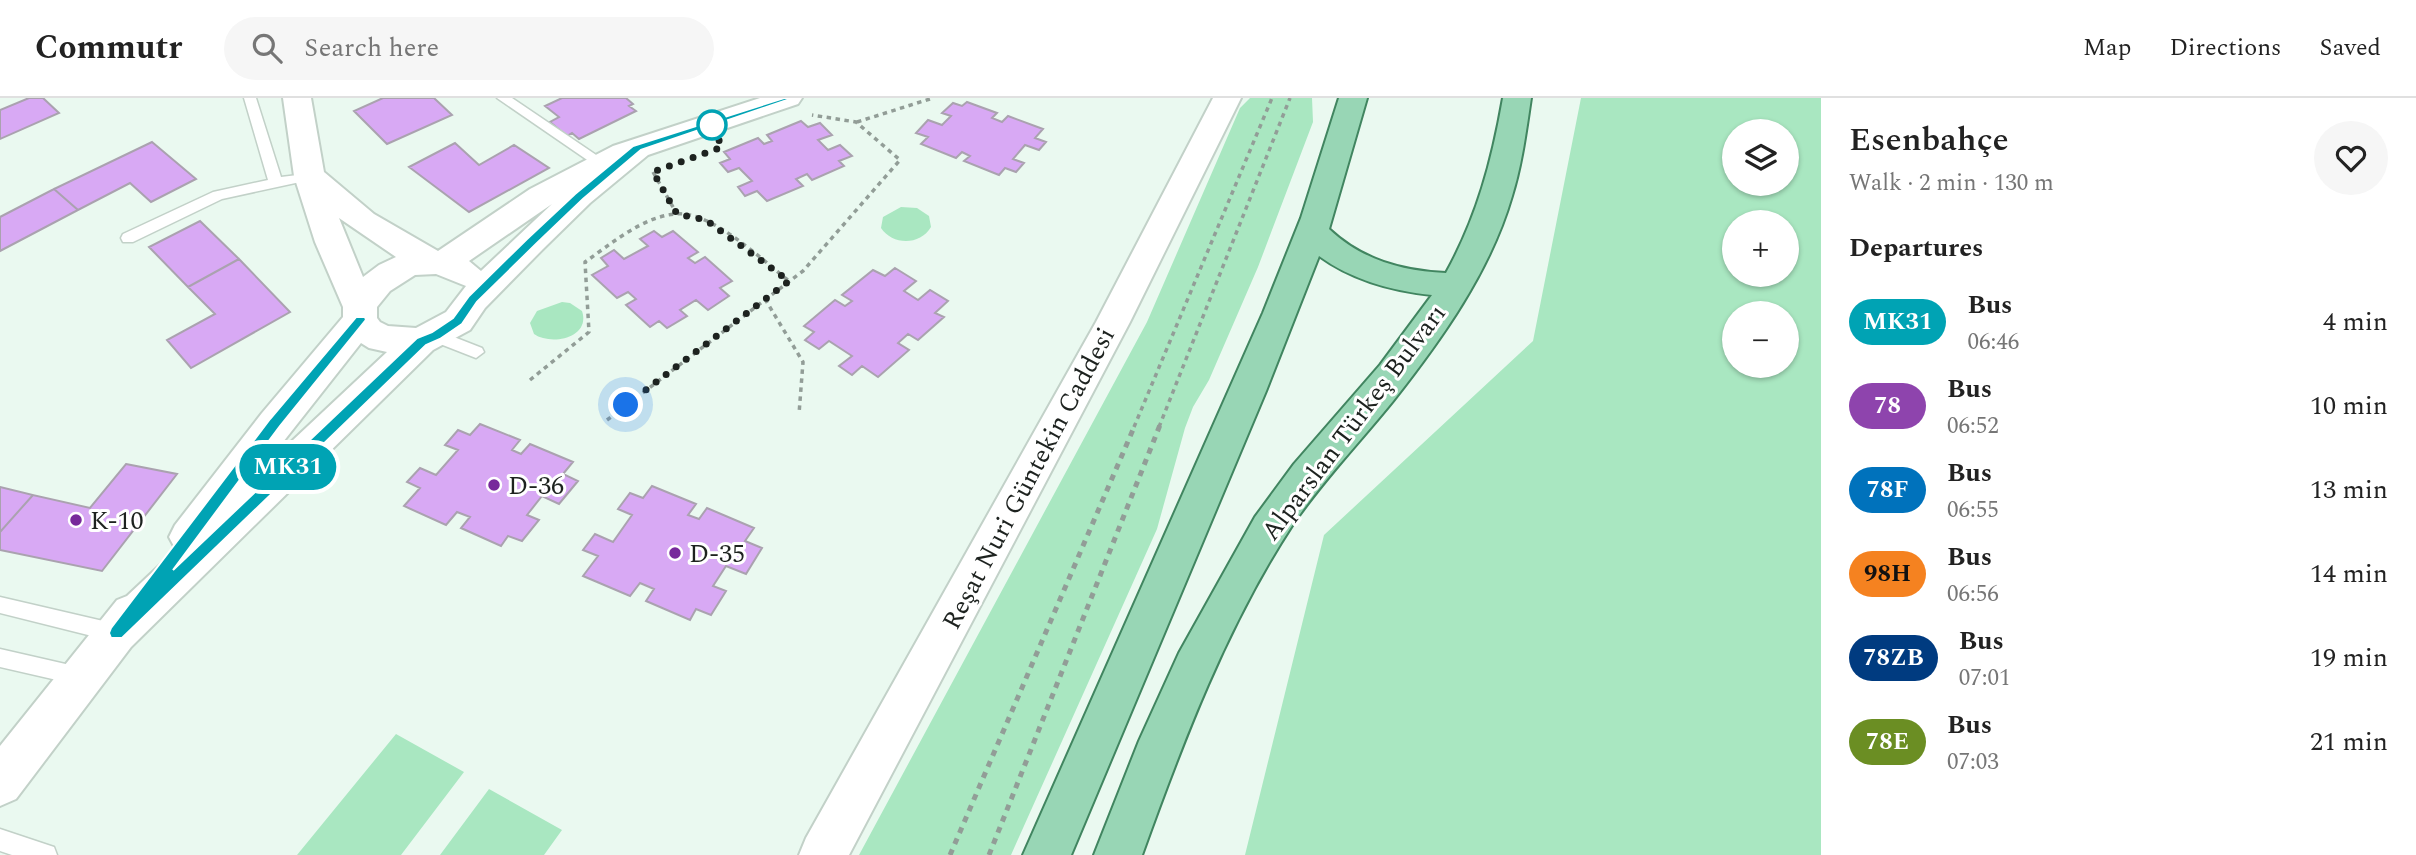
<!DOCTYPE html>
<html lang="en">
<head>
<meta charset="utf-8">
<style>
	body { margin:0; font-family:Spectral,serif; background:#f6f6f6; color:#222; height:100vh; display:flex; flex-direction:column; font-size:26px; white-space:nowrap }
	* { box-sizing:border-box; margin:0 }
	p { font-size:23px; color:#767676 }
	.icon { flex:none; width:38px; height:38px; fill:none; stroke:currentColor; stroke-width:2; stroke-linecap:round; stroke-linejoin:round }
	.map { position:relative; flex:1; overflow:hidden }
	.drawer { display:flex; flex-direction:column; background:#fff; width:595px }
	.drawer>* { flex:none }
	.badge { padding:0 14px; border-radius:23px; font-size:24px; line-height:46px }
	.tools { position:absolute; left:1722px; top:21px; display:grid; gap:14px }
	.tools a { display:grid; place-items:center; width:77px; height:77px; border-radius:50%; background:#fff; box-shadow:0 2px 5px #0004; font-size:35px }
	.you { position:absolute; width:35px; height:35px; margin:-18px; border:5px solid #fff; border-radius:50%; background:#1a73e8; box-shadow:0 0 0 10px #1a73e833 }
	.map>.badge { position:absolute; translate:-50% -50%; box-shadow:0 0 0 4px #fff }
	h2 { padding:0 28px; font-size:26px; line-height:63px }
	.round { display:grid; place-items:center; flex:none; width:74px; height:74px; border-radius:37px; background:#f6f6f6 }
	.summary { display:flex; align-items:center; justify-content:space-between; height:119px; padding:0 28px }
	h1 { font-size:33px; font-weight:600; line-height:52px }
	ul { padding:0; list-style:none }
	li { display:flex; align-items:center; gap:21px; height:84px; padding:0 28px }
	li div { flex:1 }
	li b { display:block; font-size:26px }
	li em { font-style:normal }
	li .badge { min-width:77px; font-weight:700; text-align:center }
	header { display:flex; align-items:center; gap:42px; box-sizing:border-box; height:98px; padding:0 35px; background:#fff; border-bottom:2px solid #e0e0e0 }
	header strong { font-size:33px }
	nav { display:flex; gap:38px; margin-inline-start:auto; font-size:24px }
	.search { width:490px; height:63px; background:#f6f6f6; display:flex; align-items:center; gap:18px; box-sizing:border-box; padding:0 24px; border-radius:38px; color:#767676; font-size:26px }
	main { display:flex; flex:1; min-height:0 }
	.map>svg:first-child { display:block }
	.green { fill:#a9e7c1; fill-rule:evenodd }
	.building { fill:#d8a9f4; stroke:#aaa2af; stroke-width:2 }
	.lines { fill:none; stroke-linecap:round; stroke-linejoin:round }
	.lane-casing { stroke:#c2d1c8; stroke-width:3 }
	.secondary-casing { stroke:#c2d1c8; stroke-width:4 }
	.primary-casing { stroke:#418560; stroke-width:4 }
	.path-far1 { stroke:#929d97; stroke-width:3.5; stroke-dasharray:4.5 4.5; stroke-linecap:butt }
	.path { stroke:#929d97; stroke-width:5; stroke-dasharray:6 6; stroke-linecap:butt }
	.lane { fill:#fff; fill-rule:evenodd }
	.secondary { fill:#fff; fill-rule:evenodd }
	.primary { fill:#98d6b5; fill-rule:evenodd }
	.line { fill:#00a3b4; stroke:#fff; stroke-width:2 }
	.walk { stroke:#1d221f; stroke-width:7; stroke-dasharray:0 12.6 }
	.stop-dot { fill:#fff; stroke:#00a3b4; stroke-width:3.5 }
	.poi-dot { fill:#77299b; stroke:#fff; stroke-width:2.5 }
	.labels { text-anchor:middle; stroke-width:6; stroke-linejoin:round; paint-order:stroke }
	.street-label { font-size:26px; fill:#1d221f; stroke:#fff }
	.poi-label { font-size:26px; fill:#1d221f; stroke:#fff; text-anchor:start }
</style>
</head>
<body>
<header>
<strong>Commutr</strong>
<div class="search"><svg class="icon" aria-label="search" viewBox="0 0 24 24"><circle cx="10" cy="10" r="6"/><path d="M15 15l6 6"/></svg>Search here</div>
<nav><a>Map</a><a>Directions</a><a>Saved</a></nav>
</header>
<main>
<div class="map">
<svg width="1821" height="757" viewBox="0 0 1821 757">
	<rect width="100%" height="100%" fill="#eaf9f0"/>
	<path class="green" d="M 1250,0 L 1312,0 L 1313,24 L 1258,169 L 1209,282 L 1193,309 L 1185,330 L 1157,431 L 1011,757 L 859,757 L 1147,224 L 1240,10 Z
		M 1581,0 L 1821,0 L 1821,757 L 1245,757 L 1324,437 L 1533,243 ZM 1734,33 L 1787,33 L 1787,86 L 1734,86 ZM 1734,124 L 1787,124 L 1787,177 L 1734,177 ZM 1734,215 L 1787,215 L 1787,268 L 1734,268 Z
		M 901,109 L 917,110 L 929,118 L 931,129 C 920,148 892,147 881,130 L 883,119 Z
		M 562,204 L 570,205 L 582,213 C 591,240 551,248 534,236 L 530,225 L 537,213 Z
		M 396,636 L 464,674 L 401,757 L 297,757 Z
		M 489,691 L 562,732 L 544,757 L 440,757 Z"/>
	<path class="building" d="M 29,0 L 43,0 L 59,15 L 0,41 L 0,12 Z
		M 383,0 L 434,0 L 452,17 L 387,46 L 354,13 Z
		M 562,0 L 626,0 L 633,6 L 629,8 L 636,13 L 579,41 L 572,35 L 567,38 L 550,24 L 559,19 L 545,8 Z
		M 967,4 L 997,15 L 992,20 L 1002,24 L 1008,18 L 1043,31 L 1035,40 L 1046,44 L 1039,52 L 1025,47 L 1013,61 L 1024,65 L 1016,74 L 1005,70 L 999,77 L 964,63 L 970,58 L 962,54 L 956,60 L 921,46 L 928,39 L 916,35 L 928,22 L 942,27 L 951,18 L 942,15 L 953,5 L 962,8 Z
		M 801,23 L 808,29 L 820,25 L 832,37 L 818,42 L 828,52 L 840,47 L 852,58 L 839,63 L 844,68 L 812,82 L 807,76 L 796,81 L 803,88 L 767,103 L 757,93 L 745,98 L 738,89 L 752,83 L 739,70 L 728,74 L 720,65 L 730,61 L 724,54 L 758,40 L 764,46 L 772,43 L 767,37 Z
		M 152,44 L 196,81 L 151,104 L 130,85 L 78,112 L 54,91 Z
		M 455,45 L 479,67 L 514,47 L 549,70 L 469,114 L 409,69 Z
		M 54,91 L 78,112 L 0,153 L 0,119 Z
		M 200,123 L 239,161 L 188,189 L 149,149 Z
		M 654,133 L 662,139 L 673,133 L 698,154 L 688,160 L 695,165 L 705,159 L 732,183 L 720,190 L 729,198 L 708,212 L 696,202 L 680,212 L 687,218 L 667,230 L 659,223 L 650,229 L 626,207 L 636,201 L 628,194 L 617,200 L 592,177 L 608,168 L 601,160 L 614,152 L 624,161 L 648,148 L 640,141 Z
		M 239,161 L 290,214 L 191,270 L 167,242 L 215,216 L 188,189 Z
		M 895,170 L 916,183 L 904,193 L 918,202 L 930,192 L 948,203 L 935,215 L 944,219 L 918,242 L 908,236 L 898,245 L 909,252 L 878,279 L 862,268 L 852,277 L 839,268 L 852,258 L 829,243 L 819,251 L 805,242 L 814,234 L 804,228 L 835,202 L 845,208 L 852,203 L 842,197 L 873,172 L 885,178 Z
		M 480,326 L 520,342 L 512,352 L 521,356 L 530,346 L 573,364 L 563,376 L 578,383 L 559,406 L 542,398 L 527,417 L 539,422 L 522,443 L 508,438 L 501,448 L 461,430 L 470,419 L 457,414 L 446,427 L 404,408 L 420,390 L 407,384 L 420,370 L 436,377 L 458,352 L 445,347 L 458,332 L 470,337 Z
		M 126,366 L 177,376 L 102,473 L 0,452 L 0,434 L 33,397 L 90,410 Z
		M 652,388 L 696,406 L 688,417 L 699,421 L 707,410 L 754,430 L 745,443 L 762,450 L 746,476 L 726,468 L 713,488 L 726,493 L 711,517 L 696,511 L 690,522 L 646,503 L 654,491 L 640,485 L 630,498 L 583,478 L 598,458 L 583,452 L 595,436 L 613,444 L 632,417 L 618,411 L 630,395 L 643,400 Z
		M 0,389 L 33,397 L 0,434 Z"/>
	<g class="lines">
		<g class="lane-casing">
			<path id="lane" d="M 244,0 L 256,0 L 281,79 L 314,75 L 314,81 L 222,101 L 133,144 L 123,144 L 121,140 L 123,136 L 213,94 L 268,82 Z
				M 497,0 L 512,0 L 608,65 L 606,68 L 596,68 Z
				M 436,232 L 482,250 L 484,254 L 476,260 L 430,242 L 428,238 Z
				M 0,499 L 116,526 L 123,529 L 126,535 L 123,541 L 116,544 L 0,515 Z
				M 0,551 L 83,570 L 90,572 L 93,579 L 90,586 L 83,588 L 0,569 Z
				M 0,731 L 54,749 L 57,757 L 12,757 L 0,753 Z"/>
		</g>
		<g class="secondary-casing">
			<path id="secondary" d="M 283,0 L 311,0 L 324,74 L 374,116 L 438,153 L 530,91 L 613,48 L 760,0 L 802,0 L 798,6 L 648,57 L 590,105 L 543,151 L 485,210 L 470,232 L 433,252 L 131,549 L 16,701 L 0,708 L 0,648 L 117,502 L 127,498 L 176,452 L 169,439 L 175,427 L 262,315 L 343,219 L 343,209 L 315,144 L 294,78 ZM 552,106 L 481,173 L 469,163 ZM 339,120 L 396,159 L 379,167 L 363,179 ZM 436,176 L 466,188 L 446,214 L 416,230 L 388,228 L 380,224 L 377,220 L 377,209 L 390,193 L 415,177 ZM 361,245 L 369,250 L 387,254 L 261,372 Z
				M 1213,0 L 1241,0 L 1130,224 L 849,757 L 799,757 L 806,740 L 1096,224 Z"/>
		</g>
		<g class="primary-casing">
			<path id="primary" d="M 1339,0 L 1367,0 L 1329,131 C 1362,162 1402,173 1446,175 C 1477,119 1492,63 1503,0 L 1531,0 C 1526,33 1522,66 1512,98 C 1490,174 1441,242 1393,303 C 1360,344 1323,382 1293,426 C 1227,527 1183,643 1142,757 L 1094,757 L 1139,643 L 1179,555 L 1255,419 L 1294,366 L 1380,267 L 1432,197 C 1392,193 1352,182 1319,158 L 1266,293 L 1071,757 L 1023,757 L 1263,215 L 1301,120 Z"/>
		</g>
		<path class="path-far1" d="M 857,24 L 933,0
			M 653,74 L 677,116
			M 765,201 L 803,264 L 799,316
			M 530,282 L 589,234 L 585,164 C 611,146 642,119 675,116 C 711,112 762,162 789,183
			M 607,322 L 803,173 L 900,62 L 856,24 L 812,17
			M 1134,329 L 1272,0
			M 1159,329 L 1290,0"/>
		<path class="path" d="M 950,757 L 1135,327
			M 989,757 L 1160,327"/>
		<use href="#lane" class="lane"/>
		<use href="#secondary" class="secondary"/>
		<use href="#primary" class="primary"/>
	</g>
	<path class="line" d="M 784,0 L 793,0 L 641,52 L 583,101 L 536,146 L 477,204 L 462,226 L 440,241 L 426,247 L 122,540 L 111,540 L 109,535 L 111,530 L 270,321 L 356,219 L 365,219 L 366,222 L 280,328 L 173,472 L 417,240 L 432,234 L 453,220 L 469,198 L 527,141 L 575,96 L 633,48 Z"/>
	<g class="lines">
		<path class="walk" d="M 626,307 L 789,183 L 706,122 L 677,116 L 653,74 L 722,49 L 712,27"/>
	</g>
	<circle class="stop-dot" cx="712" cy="27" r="14"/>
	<g class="poi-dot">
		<circle cx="494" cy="387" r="7"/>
		<circle cx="76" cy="422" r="7"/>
		<circle cx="675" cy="455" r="7"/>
	</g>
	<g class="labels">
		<g class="street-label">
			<text transform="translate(1353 324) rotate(-53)" y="9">Alparslan Türkeş Bulvarı</text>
			<text transform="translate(1028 380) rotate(-62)" y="9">Reşat Nuri Güntekin Caddesi</text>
		</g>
		<g class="poi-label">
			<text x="508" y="396">D-36</text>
			<text x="90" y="431">K-10</text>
			<text x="689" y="464">D-35</text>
		</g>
	</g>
</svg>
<div class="tools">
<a><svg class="icon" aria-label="layers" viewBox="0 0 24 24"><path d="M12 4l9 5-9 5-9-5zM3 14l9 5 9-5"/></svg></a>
<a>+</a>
<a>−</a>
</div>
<div class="you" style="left:626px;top:307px"></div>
<b class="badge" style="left:288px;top:369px;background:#00a3b4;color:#fff">MK31</b>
</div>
<section class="drawer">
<div class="summary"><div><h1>Esenbahçe</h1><p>Walk · 2 min · 130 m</p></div><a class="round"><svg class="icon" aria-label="heart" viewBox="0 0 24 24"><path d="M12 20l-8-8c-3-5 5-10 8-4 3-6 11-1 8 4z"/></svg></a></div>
<h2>Departures</h2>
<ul>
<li><span class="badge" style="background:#00a3b4;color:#fff">MK31</span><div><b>Bus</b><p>06:46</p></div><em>4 min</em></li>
<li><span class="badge" style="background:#8e44ad;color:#fff">78</span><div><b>Bus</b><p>06:52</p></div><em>10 min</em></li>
<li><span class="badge" style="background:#0072bc;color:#fff">78F</span><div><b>Bus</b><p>06:55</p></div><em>13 min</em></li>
<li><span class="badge" style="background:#f58220;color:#111">98H</span><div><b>Bus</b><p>06:56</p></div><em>14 min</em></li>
<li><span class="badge" style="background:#003b80;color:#fff">78ZB</span><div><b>Bus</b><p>07:01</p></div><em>19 min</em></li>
<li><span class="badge" style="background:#6b8e23;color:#fff">78E</span><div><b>Bus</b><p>07:03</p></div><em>21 min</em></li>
</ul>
</section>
</main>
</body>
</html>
